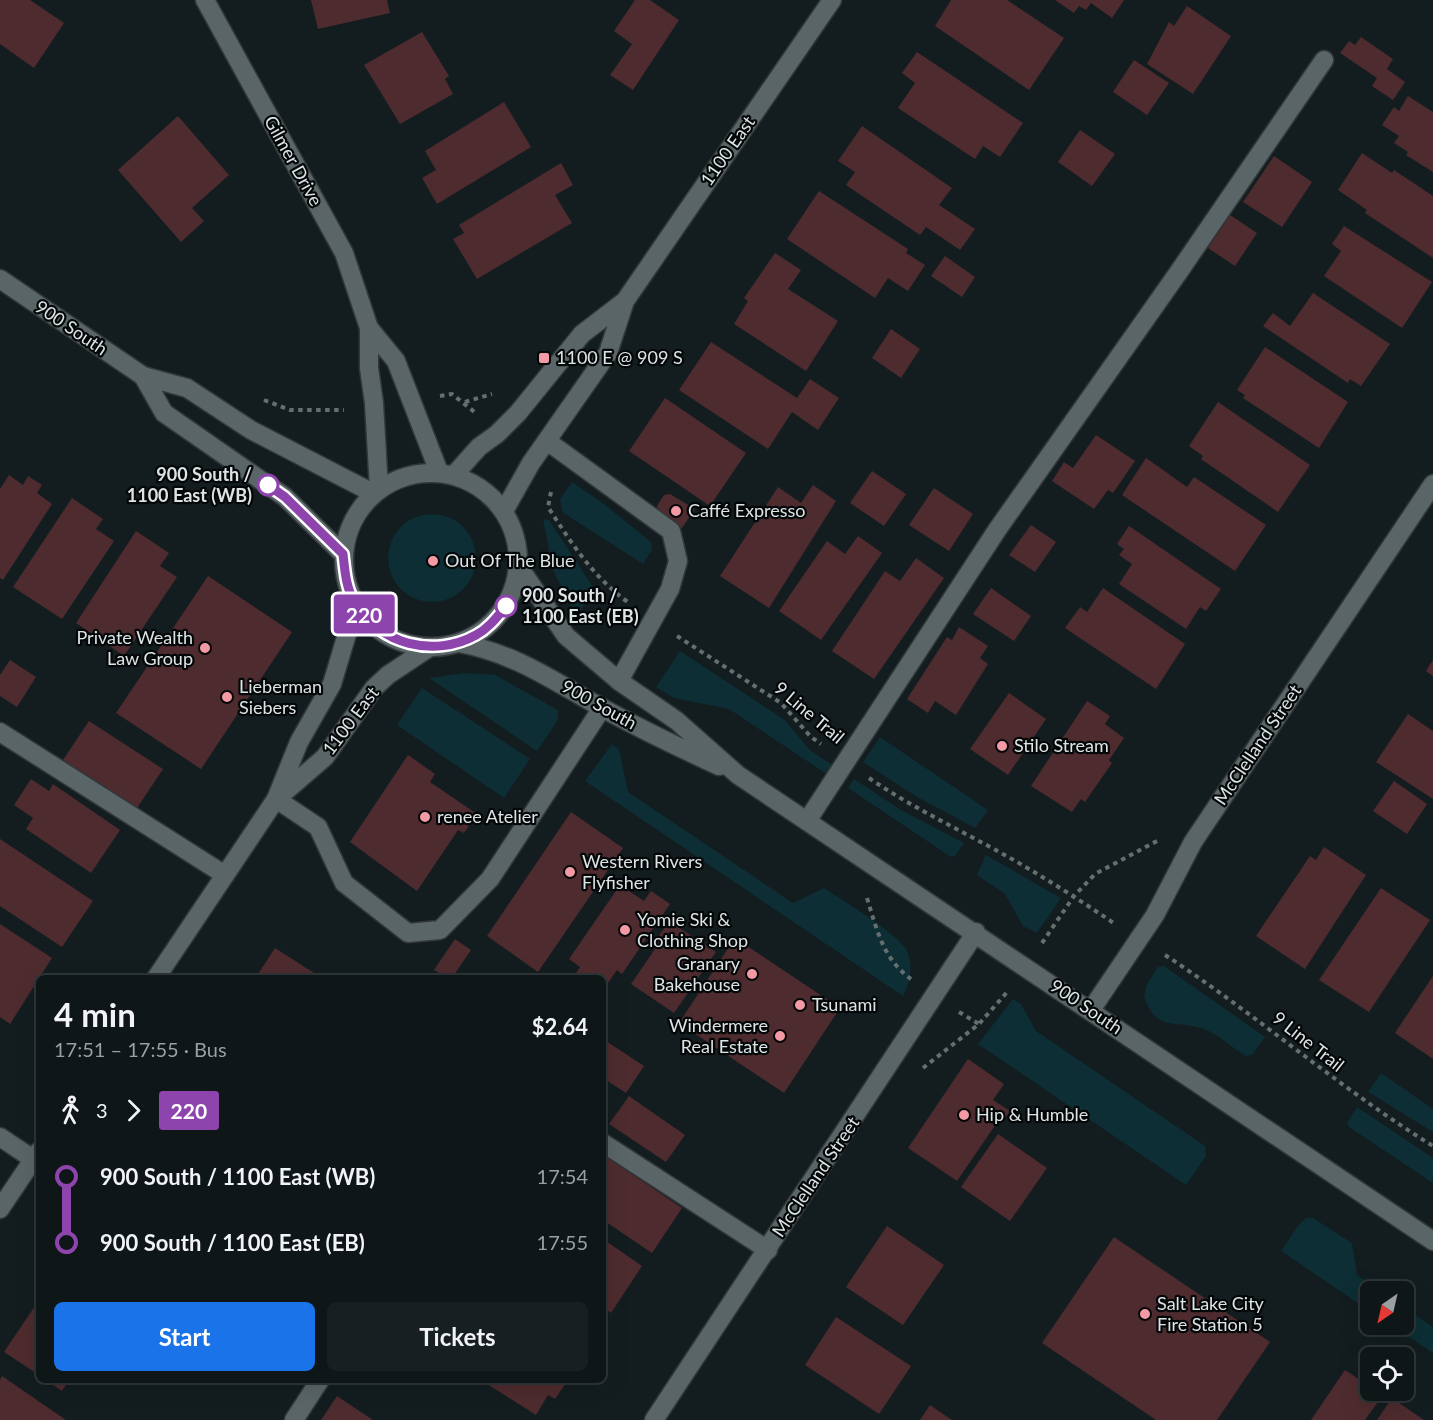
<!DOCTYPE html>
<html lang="en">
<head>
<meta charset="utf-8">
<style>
	body { margin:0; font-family:Lato,sans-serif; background:#171f20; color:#f1f3f6; height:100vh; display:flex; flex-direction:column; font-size:22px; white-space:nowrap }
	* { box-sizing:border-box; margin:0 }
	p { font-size:20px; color:#9b9fa1 }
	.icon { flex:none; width:33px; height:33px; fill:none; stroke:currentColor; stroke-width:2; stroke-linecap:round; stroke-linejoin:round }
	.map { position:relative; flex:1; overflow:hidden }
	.details { position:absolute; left:36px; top:975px; width:570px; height:408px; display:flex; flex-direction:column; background:#0e1617; border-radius:9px; box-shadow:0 6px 24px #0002,0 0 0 2px #2e3536 }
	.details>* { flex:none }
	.badge { padding:0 12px; border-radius:4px; font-size:21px; line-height:39px }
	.needle { width:39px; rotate:214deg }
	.tools { position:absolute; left:1360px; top:1281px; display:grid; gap:12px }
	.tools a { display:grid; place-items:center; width:54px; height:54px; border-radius:9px; background:#0e1617; box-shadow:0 6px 24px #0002,0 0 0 2px #2e3536; font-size:30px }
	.map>.badge { position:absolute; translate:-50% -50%; box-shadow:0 0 0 3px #fff }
	.legs { display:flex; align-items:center; gap:9px; height:66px; padding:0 18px; font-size:20px }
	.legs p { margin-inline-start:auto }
	.head { display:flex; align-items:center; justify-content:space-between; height:102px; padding:0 18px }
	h1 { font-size:33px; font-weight:700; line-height:45px }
	.button { display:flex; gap:12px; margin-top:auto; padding:12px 18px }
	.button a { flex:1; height:69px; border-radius:9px; background:#1a73e8; color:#fff; font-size:24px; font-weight:700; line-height:69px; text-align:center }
	.button a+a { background:#171f20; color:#f1f3f6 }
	ul { padding:0 18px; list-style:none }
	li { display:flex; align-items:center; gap:21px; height:66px; font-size:22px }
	li i { display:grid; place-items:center; width:9px; height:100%; margin:0 8px; background:currentColor }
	li i::after { content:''; width:15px; height:15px; margin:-8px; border:4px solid; border-radius:50%; background:#0e1617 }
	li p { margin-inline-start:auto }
	li:first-child i { background:linear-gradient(#0000 50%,currentColor 0) }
	li:last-child i { background:linear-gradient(currentColor 50%,#0000 0) }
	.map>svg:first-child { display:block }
	.green { fill:#0c2e34 }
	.building { fill:#4e2b2f }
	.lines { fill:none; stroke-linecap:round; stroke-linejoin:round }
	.lane-casing { stroke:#323839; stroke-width:21 }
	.street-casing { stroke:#323839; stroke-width:21 }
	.secondary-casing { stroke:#323839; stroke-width:21 }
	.path { stroke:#666f70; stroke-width:4; stroke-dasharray:4.5 4.5; stroke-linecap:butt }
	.lane { stroke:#596567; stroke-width:18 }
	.street { stroke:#596567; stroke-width:18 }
	.secondary { stroke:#596567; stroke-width:18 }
	.line-1-casing { stroke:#fff; stroke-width:14 }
	.line-1 { stroke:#8e44ad; stroke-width:9 }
	.poi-dot { fill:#f49aa5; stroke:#040708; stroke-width:2 }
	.stop-1-dot { fill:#fff; stroke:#8e44ad; stroke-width:3 }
	.labels { text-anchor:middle; stroke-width:4.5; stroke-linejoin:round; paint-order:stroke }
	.street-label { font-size:18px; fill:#dde4e5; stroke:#040708 }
	.poi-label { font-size:18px; fill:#dde4e5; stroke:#040708; text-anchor:start }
	.stop-label { font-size:18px; font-weight:bold; fill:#dde4e5; stroke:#040708; text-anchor:end }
</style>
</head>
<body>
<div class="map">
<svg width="1433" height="1420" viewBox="0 0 1433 1420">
	<rect width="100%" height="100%" fill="#131d1f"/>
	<path class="green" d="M 572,482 L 604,504 L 651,542 L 652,550 L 643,564 L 562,512 L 560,499 Z
		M388 558a44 44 0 1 1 88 0a44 44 0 1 1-88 0Z
		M 543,519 L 549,520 L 595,590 L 579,613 L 575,614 L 553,570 Z
		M 680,651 L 785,720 L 810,750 L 834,766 L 828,775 L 729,709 L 674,698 L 656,687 Z
		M 465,673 L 495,675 L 558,710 L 558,720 L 537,751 L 429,678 Z
		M 422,688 L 530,759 L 504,798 L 397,725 Z
		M 880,737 L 988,810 L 975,828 L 917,797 L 863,762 Z
		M 612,744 L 619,749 L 628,792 L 793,903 L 824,888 C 843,901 898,933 907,951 C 914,966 910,982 903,996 L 585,781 Z
		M 854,779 L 901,810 L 964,843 L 955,856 L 951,857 L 848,788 Z
		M 986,855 L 1061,898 L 1037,933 L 1023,926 L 1005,894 L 977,875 Z
		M 1164,966 L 1265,1037 L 1252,1055 L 1246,1056 C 1232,1048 1216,1032 1201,1028 C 1173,1020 1156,1032 1144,996 L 1147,984 L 1158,967 Z
		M 1013,999 L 1021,1004 L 1036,1031 L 1205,1146 L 1206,1156 L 1186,1185 L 978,1044 Z
		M 1381,1073 L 1433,1109 L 1433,1132 L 1368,1092 Z
		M 1357,1107 L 1433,1158 L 1433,1183 L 1349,1127 L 1347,1123 Z
		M 1306,1218 L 1313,1218 L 1352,1243 L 1357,1275 L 1381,1291 L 1371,1292 L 1371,1312 L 1281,1251 L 1298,1226 Z
		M 1404,1307 L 1433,1327 L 1433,1353 L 1390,1325 L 1404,1324 Z"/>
	<path class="building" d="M 0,0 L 30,0 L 64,23 L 34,68 L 0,44 Z
		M 311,0 L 387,0 L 390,13 L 318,29 Z
		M 635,0 L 650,0 L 679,20 L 633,90 L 610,75 L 632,44 L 614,31 Z
		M 951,0 L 1007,0 L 1064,38 L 1029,90 L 935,26 Z
		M 1055,0 L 1124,0 L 1112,18 L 1091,3 L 1086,10 L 1079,6 L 1074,13 Z
		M 1187,6 L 1231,36 L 1193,94 L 1147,64 L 1169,22 L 1174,26 Z
		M 422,32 L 449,76 L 445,79 L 453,94 L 400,124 L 364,65 Z
		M 1361,37 L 1393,59 L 1387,69 L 1405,82 L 1393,100 L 1372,86 L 1377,78 L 1340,53 L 1349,41 L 1355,45 Z
		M 917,52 L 1023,123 L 1000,157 L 983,146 L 975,159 L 898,108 L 915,83 L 902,73 Z
		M 1134,60 L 1169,83 L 1147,115 L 1113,92 Z
		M 1408,96 L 1433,112 L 1433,172 L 1406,155 L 1408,152 L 1394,143 L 1399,136 L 1382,125 L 1394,107 L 1399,111 Z
		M 504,102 L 531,147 L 437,204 L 422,178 L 436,170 L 425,151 Z
		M 178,116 L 229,175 L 192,208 L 204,221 L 181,242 L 118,170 Z
		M 862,126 L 952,188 L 939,205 L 975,229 L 960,250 L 926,227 L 920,235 L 846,185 L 855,172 L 838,161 Z
		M 1080,130 L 1115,154 L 1092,186 L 1058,162 Z
		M 1362,153 L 1392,173 L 1394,170 L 1433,196 L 1433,258 L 1365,213 L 1367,210 L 1338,190 Z
		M 1274,156 L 1312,182 L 1282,227 L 1243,202 Z
		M 561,163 L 573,185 L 555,195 L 572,223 L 477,279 L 453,239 L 464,233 L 459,225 Z
		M 819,191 L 908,249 L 906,253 L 925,265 L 908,291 L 888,278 L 875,298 L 787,239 Z
		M 1230,215 L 1257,233 L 1235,266 L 1208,248 Z
		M 1344,226 L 1432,282 L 1402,328 L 1324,276 L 1341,251 L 1332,244 Z
		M 775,253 L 801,270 L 788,289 L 838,321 L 806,371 L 734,324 L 748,301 L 744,298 Z
		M 945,256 L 975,277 L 962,297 L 931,276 Z
		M 1313,293 L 1390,344 L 1361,386 L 1350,379 L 1348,383 L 1263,326 L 1273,313 L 1290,326 Z
		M 891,329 L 920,349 L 901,378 L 872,358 Z
		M 711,342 L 797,398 L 810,379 L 839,398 L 818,430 L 792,412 L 768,449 L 679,390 Z
		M 1265,347 L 1348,402 L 1319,448 L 1243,398 L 1245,395 L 1237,390 Z
		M 665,398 L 746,453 L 710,506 L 629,451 Z
		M 1218,402 L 1310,465 L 1278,512 L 1201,459 L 1203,456 L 1189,446 Z
		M 1096,435 L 1135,461 L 1113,493 L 1108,490 L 1094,509 L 1052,481 L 1064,462 L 1073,468 Z
		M 1146,458 L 1187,487 L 1194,477 L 1266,525 L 1235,571 L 1122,495 Z
		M 872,471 L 906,494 L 884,526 L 850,503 Z
		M 9,475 L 23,485 L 28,476 L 42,485 L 37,493 L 52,504 L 3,580 L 0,578 L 0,489 Z
		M 813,485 L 836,501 L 769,608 L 720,576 L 778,487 L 801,503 Z
		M 934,488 L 973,514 L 949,551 L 909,525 Z
		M 670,494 L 695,509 L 682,528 L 658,512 L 657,506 L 664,495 Z
		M 72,498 L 103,519 L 96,529 L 114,541 L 62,619 L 13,587 Z
		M 1031,525 L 1056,542 L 1035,572 L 1009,555 Z
		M 1129,526 L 1221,589 L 1206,611 L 1200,607 L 1186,629 L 1119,584 L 1132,564 L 1119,555 L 1124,549 L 1117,544 Z
		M 136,531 L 169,553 L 160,566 L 177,577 L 124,656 L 76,623 Z
		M 858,536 L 882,553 L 821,640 L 779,611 L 827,541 L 845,554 Z
		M 916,558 L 944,578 L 874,679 L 832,651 L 885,571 L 900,581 Z
		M 208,576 L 292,632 L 201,769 L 116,713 Z
		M 991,588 L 1031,616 L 1014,641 L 973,614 Z
		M 1103,588 L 1185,644 L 1156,689 L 1065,628 L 1080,607 L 1087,612 Z
		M 959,627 L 988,646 L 980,658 L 988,664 L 956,715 L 935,701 L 928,713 L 907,699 L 947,637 L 952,640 Z
		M 10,660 L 36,677 L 17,707 L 0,696 L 0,675 Z
		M 1433,660 L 1433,676 L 1426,671 Z
		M 1009,693 L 1046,719 L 1008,775 L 970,749 Z
		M 1087,701 L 1110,716 L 1105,724 L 1124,738 L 1109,760 L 1112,763 L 1085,802 L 1081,799 L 1072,812 L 1031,786 Z
		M 1408,714 L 1433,731 L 1433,799 L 1376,762 Z
		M 89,721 L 163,769 L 137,808 L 63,760 Z
		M 408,755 L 435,774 L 430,782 L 477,814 L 464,833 L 458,830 L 417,891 L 350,842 Z
		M 31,779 L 49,791 L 53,784 L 120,830 L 91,873 L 26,829 L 33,818 L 14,805 Z
		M 1394,781 L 1427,804 L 1407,834 L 1373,811 Z
		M 571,812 L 623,848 L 538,972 L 487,936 Z
		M 0,839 L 93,901 L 62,947 L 0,906 Z
		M 1324,847 L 1366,875 L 1305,969 L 1256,936 L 1310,856 L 1316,860 Z
		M 620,885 L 644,901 L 651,891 L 670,904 L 622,974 L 617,970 L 603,990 L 603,978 L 573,978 L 580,967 L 569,959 Z
		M 1381,888 L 1430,920 L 1369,1012 L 1319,980 Z
		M 669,921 L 716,952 L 674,1013 L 631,984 L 655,949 L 652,946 Z
		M 0,924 L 52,958 L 10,1024 L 0,1017 Z
		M 735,938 L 840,1008 L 784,1093 L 679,1023 Z
		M 455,939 L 471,950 L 452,978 L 448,978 L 434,970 Z
		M 275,948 L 322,978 L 259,978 L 258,974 Z
		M 1433,976 L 1433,1059 L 1395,1033 Z
		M 603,1039 L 644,1066 L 626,1093 L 603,1078 Z
		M 968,1059 L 1004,1084 L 993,1100 L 1010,1111 L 1002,1123 L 998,1121 L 957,1181 L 908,1148 Z
		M 629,1096 L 685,1135 L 666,1162 L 609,1124 Z
		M 998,1134 L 1047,1168 L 1010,1221 L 961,1187 Z
		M 608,1158 L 682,1208 L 652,1253 L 603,1220 L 603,1166 Z
		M 887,1226 L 944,1265 L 903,1325 L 846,1287 Z
		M 1114,1237 L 1270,1342 L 1217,1420 L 1156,1420 L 1042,1343 Z
		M 603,1239 L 642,1266 L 611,1313 L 603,1307 Z
		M 39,1300 L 39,1375 L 4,1352 Z
		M 836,1317 L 911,1366 L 879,1414 L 805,1365 Z
		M 1345,1370 L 1371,1387 L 1371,1390 L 1383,1395 L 1365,1420 L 1311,1420 Z
		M 2,1376 L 66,1420 L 0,1420 L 0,1380 Z
		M 46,1380 L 69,1380 L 62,1391 Z
		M 481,1380 L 568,1380 L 555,1399 L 548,1395 L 536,1415 Z
		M 337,1396 L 373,1420 L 321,1420 Z
		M 1392,1398 L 1424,1420 L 1377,1420 Z
		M 930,1405 L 952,1420 L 920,1420 Z"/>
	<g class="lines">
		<g class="lane-casing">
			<path id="lane" d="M 547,441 L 671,531 L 678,561 L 670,589 L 619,681
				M 0,732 L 225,875
				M 276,799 L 318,827 L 344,883 L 408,933 L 440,930 L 490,879 L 602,708
				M 807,821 L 997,530 L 1178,273 L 1324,60
				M 603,1143 L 768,1250
				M 294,1420 L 320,1380"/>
		</g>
		<g class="street-casing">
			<path id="street" d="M 205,0 L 344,253 L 369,328 L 369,368 L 374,403 L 379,489
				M 369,328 L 396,361 L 439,472
				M 280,796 L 325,757 L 374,688 L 388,675 L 430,647
				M 156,978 L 276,799 L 299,742 L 332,684 L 356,604
				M 1091,1010 L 1155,915 L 1193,842 L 1433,484
				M 0,1137 L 33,1159
				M 0,1209 L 39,1151
				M 654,1420 L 976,932"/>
		</g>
		<g class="secondary-casing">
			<path id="secondary" d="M 0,279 L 143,376 L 187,388 L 251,430 L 373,493
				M 143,376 L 164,413 L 285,497 L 343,554
				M344 560a87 87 0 1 1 174 0a87 87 0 1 1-174 0Z
				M 454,475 L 479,447 L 497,434 L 518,413 L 582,334 L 625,301
				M 504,511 L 531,463 L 608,353 L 625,301 L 832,0
				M 519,567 L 566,636 L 619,681 L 677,721 L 738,775 L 1433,1241
				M 459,643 C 517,654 553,681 604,709 C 641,729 680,748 719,766"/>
		</g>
		<path class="path" d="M 440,396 L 452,394 L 477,414
			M 264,400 L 290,410 L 344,410
			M 465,402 L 492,394
			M 551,492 L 548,507 C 572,544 593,577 629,603
			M 677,636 L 781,703 L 811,737 L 821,744
			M 869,778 C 904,802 940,820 977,840 C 1025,865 1071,894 1115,924
			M 867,898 C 877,930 883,959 911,979
			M 1042,943 L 1074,896 L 1095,874 L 1157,841
			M 1165,955 C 1257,1015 1339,1088 1433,1146
			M 959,1012 L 979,1024
			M 923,1068 L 979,1024 L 1008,991"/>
		<use href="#lane" class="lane"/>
		<use href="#street" class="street"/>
		<use href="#secondary" class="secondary"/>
	</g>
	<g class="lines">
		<g class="line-1-casing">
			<path id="line-1" d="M 268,485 L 285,497 L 343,554 C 345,572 346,588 355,603 C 379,645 435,658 476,635 C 489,628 497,617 506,606"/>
		</g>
		<use href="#line-1" class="line-1"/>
	</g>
	<g class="poi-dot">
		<rect x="538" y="352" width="12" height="12" rx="3"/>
		<circle cx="676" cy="511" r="6"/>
		<circle cx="433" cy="561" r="6"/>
		<circle cx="205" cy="648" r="6"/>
		<circle cx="227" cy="697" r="6"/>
		<circle cx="1002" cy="746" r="6"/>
		<circle cx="425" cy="817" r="6"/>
		<circle cx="570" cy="872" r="6"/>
		<circle cx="625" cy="930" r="6"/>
		<circle cx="752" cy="974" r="6"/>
		<circle cx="800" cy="1005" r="6"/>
		<circle cx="780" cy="1036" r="6"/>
		<circle cx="964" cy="1115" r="6"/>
		<circle cx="1145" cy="1314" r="6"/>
	</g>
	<g class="stop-1-dot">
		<circle cx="268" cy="485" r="10"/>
		<circle cx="506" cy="606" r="10"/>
	</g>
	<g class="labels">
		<g class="street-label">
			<text transform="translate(728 151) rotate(-55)" y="6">1100 East</text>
			<text transform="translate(293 161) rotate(61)" y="6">Gilmer Drive</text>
			<text transform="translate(71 328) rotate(34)" y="6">900 South</text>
			<text transform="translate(599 705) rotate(29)" y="6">900 South</text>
			<text transform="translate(809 713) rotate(40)" y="6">9 Line Trail</text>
			<text transform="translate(351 721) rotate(-53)" y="6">1100 East</text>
			<text transform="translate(1258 745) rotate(-56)" y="6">McClelland Street</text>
			<text transform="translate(1086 1007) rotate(34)" y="6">900 South</text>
			<text transform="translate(1308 1042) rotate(38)" y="6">9 Line Trail</text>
			<text transform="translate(816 1177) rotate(-56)" y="6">McClelland Street</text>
		</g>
		<g class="poi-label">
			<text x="556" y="364">1100 E @ 909 S</text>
			<text x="688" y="517">Caffé Expresso</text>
			<text x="445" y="567">Out Of The Blue</text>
			<text x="193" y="644" text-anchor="end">Private Wealth<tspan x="193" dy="21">Law Group</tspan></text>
			<text x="239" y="693">Lieberman<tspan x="239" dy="21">Siebers</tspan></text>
			<text x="1014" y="752">Stilo Stream</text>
			<text x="437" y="823">renee Atelier</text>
			<text x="582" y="868">Western Rivers<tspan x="582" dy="21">Flyfisher</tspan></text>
			<text x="637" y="926">Yomie Ski &amp;<tspan x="637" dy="21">Clothing Shop</tspan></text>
			<text x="740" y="970" text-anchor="end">Granary<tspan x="740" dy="21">Bakehouse</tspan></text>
			<text x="812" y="1011">Tsunami</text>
			<text x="768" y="1032" text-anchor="end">Windermere<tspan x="768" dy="21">Real Estate</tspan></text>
			<text x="976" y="1121">Hip &amp; Humble</text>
			<text x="1157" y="1310">Salt Lake City<tspan x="1157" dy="21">Fire Station 5</tspan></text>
		</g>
		<g class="stop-label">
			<text x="252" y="481">900 South /<tspan x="252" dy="21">1100 East (WB)</tspan></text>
			<text x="522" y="602" text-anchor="start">900 South /<tspan x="522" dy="21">1100 East (EB)</tspan></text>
		</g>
	</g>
</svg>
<div class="tools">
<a><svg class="needle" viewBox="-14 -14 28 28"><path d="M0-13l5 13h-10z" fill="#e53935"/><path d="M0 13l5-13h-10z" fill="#9b9fa1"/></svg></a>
<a><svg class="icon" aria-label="locate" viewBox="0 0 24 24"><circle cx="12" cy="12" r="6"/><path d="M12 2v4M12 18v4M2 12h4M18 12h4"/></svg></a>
</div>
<b class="badge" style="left:364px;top:614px;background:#8e44ad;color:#fff">220</b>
<section class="details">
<div class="head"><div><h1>4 min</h1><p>17:51 – 17:55 · Bus</p></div><b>$2.64</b></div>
<div class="legs"><svg class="icon" aria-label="walk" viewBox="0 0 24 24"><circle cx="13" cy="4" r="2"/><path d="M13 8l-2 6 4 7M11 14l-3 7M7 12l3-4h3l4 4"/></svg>3<svg class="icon" aria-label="forward" viewBox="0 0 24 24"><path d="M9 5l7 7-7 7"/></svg><b class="badge" style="background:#8e44ad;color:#fff">220</b></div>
<ul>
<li><i style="color:#8e44ad"></i><b>900 South / 1100 East (WB)</b><p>17:54</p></li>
<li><i style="color:#8e44ad"></i><b>900 South / 1100 East (EB)</b><p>17:55</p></li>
</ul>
<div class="button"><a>Start</a><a>Tickets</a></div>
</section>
</div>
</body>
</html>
